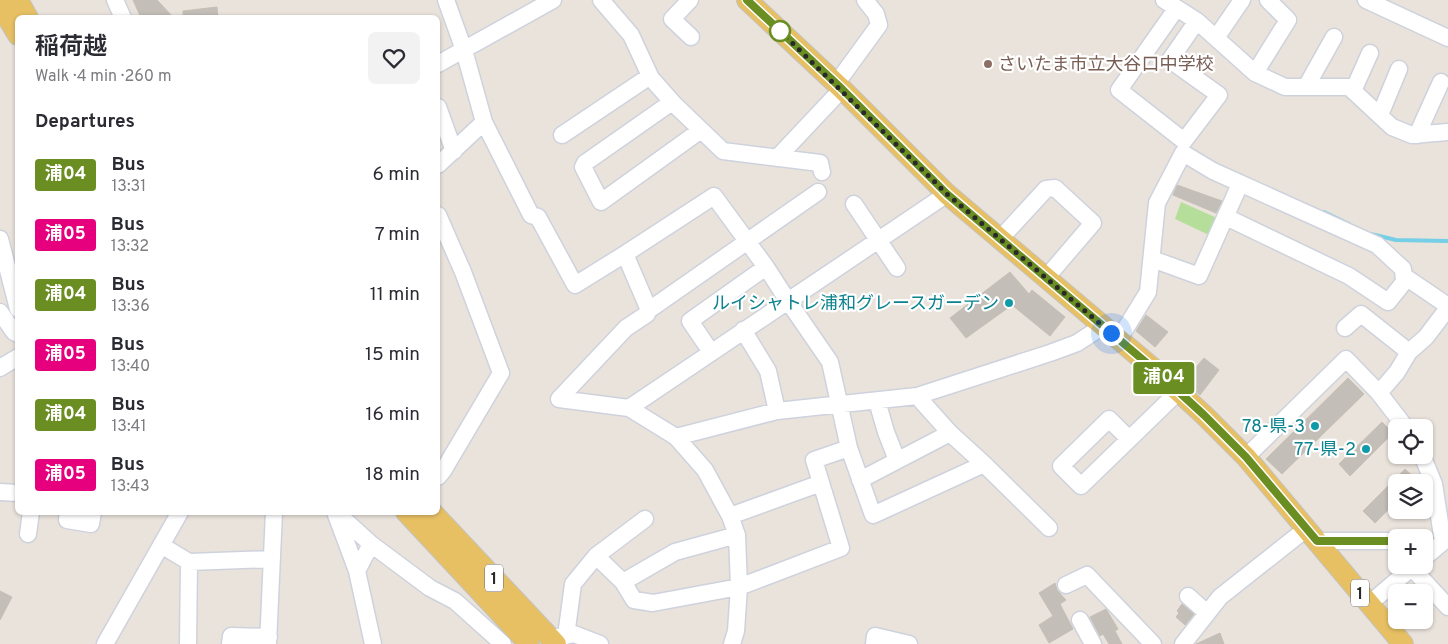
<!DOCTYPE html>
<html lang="en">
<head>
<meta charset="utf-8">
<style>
	body { margin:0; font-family:Overpass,"Noto Sans JP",sans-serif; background:#f2f2f3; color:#2b2b33; height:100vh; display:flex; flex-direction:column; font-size:19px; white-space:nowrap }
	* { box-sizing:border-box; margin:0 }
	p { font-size:16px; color:#7c7c81 }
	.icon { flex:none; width:28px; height:28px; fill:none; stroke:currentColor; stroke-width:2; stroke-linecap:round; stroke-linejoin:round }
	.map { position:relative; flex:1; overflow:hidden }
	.sheet { position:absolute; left:15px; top:15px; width:425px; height:500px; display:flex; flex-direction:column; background:#fff; border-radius:8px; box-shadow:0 1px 4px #0004 }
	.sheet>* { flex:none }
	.badge { padding:0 10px; border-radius:4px; font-size:18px; line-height:32px }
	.fabs { position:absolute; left:1388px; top:419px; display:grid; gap:10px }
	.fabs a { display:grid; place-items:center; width:45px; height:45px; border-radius:8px; background:#fff; box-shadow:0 1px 4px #0004; font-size:25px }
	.you { position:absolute; width:25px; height:25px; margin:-12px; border:4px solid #fff; border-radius:50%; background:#1a73e8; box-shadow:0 0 0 8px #1a73e833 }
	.map>.badge { position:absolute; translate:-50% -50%; box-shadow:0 0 0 2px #fff }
	h2 { padding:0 20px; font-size:19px; line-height:45px }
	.round { display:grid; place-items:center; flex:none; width:52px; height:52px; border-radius:8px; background:#f2f2f3 }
	.head { display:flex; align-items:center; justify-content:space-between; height:85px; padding:0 20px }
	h1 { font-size:24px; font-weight:600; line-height:38px }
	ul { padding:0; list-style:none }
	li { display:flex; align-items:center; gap:15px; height:60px; padding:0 20px }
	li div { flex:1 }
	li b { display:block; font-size:19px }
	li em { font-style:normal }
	li .badge { min-width:55px; font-weight:700; text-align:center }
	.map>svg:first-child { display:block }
	.park { fill:#b6de9b }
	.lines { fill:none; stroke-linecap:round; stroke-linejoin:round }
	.stream { stroke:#75cfe6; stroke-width:4 }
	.building { fill:#c3beb7; stroke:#c5bfb5 }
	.minor-casing { stroke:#ced2dd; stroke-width:19 }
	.major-casing { stroke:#c3c3c3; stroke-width:22 }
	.minor { stroke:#fff; stroke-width:16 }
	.major { stroke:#e7c064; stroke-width:20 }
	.line-casing { stroke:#fff; stroke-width:11 }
	.line { stroke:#6b8e23; stroke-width:8 }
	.walk { stroke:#292929; stroke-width:5; stroke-dasharray:0 9 }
	.stop-dot { fill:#fff; stroke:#6b8e23; stroke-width:2.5 }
	.education-dot { fill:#8d6e63; stroke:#fff; stroke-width:2 }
	.culture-dot { fill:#0f9aa8; stroke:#fff; stroke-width:2 }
	.labels { text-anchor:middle; stroke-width:4.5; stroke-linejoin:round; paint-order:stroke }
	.shield { fill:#fff; stroke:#696969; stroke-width:1 }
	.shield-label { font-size:16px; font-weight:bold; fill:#292929 }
	.education-label { font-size:18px; fill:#785e54; stroke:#fff; text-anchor:start }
	.culture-label { font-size:18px; fill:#0d838f; stroke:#fff; text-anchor:end }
</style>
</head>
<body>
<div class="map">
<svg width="1448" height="644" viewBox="0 0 1448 644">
	<rect width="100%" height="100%" fill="#eae3dc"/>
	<path class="park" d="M 1181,202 L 1217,218 L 1209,235 L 1175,219 Z"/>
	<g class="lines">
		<path class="stream" d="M 1324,212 L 1349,224
			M 1371,234 L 1396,240 L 1448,241"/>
	</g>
	<path class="building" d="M 133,0 L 157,0 L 174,18 L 141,18 Z
		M 217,7 L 218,18 L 183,18 L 183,11 Z
		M 1177,185 L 1222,201 L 1216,213 L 1173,195 Z
		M 1010,272 L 1029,294 L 1032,290 L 1065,317 L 1050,336 L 1012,305 L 966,338 L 950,318 Z
		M 1146,315 L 1168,332 L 1155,347 L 1136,331 Z
		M 1204,358 L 1219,370 L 1200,395 L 1184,381 Z
		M 1348,378 L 1364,394 L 1282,474 L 1266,459 Z
		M 1382,422 L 1393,433 L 1350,476 L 1339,464 Z
		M 1405,469 L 1419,482 L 1396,482 L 1396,502 L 1375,523 L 1363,511 Z
		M 1055,583 L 1057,590 L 1066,600 L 1060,604 L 1073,629 L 1049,643 L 1039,625 L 1053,616 L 1039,593 Z
		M 0,591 L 12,597 L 0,620 Z
		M 1182,604 L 1194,614 L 1185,625 L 1176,617 L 1179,613 L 1177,611 Z
		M 1106,609 L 1118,629 L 1115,631 L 1122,644 L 1109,644 L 1103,634 L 1100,636 L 1090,617 Z
		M 1220,633 L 1224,644 L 1196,644 Z"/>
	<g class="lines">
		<g class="minor-casing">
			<path id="minor" d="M 115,0 L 123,18
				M 446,0 L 464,50 L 484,122 L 531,215 L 538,217 L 575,285 L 625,254 L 649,310 L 647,314 L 626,328 L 559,399
				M 601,0 L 631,35 L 651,78 L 674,104 L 723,151 L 820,163 L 822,172
				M 690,0 L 672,19 L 691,37
				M 1164,0 L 1197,21 L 1255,73 L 1285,87 L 1349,87 L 1392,127 L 1412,135 L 1448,132
				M 1366,0 L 1448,38
				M 1176,9 L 1119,90 L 1184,141 L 1219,95 L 1170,60 L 1197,21
				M 1216,38 L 1242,0
				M 438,64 L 553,0
				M 1255,73 L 1288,20 L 1268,0
				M 836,84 L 879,25 L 876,14 L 865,0
				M 1306,87 L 1334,37
				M 1353,91 L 1370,53
				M 672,102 L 585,163 L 583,167 L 601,202 L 701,130
				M 438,107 L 454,151
				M 1380,115 L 1399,69
				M 562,135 L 650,76
				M 1417,135 L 1441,82
				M 777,158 L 842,89
				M 438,165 L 484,122
				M 854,204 L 897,268
				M 438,215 L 463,272 L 501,373 L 443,471 L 438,477
				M 0,239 L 18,309
				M 1000,239 L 1046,189 L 1055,188 L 1093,223 L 1046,278
				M 625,254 L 714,196 L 766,267 L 788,301 L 947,194
				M 1152,259 L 1199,276 L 1240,184
				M 1404,276 L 1448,306
				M 649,310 L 818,192
				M 0,312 L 14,332 L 18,334
				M 1345,328 L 1361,314 L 1409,352 L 1397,372 L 1379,393
				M 743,330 L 768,371 L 777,411
				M 1119,339 L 1148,292 L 1157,203 L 1183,153 L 1213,171 L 1377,245 L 1403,269 L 1404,282 L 1388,302 L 1349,276 L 1226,217
				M 711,352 L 690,321 L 766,267
				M 1409,352 L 1426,337 L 1448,308
				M 0,368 L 18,357
				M 917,396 L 950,433 L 984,464 L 1049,528
				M 559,399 L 629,408 L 676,437 L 705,470 L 730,516 L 737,535 L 739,587 L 736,631 L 732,644
				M 877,401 L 886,432 L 897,460
				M 629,408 L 788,301 L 830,362 L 849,448 L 873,515 L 984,464
				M 676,437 L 777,411 L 917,396 L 1050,353 L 1077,343 L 1103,326
				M 1129,439 L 1109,419 L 1061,466 L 1081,486 L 1179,391
				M 1422,455 L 1434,484 L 1443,542 L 1424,558
				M 1246,457 L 1346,359 L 1379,393 L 1406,428
				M 860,480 L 950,433
				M 0,492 L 18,493
				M 68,512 L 67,520 L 91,524 L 93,512
				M 335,512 L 357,571 L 373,644
				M 338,514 L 371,544
				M 730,516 L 821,483
				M 28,534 L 31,512
				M 1317,541 L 1396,541
				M 161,545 L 189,562 L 272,559
				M 596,556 L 623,582 L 634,600 L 653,603 L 739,587 L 841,548 L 814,460 L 849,448
				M 1412,568 L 1448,607
				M 357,571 L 371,544 L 430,588 L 455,601 L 503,644
				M 623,582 L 675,552 L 737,535
				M 1066,585 L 1087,575 L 1153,644
				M 1188,596 L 1207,613
				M 1369,604 L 1415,565
				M 1080,620 L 1093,644
				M 566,636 L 573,584 L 596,556 L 645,519
				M 557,637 L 574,634 L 600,644
				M 105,644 L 180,512
				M 188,644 L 189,562
				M 230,644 L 231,636 L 269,637
				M 268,644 L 274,512
				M 874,644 L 875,636 L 909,644
				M 1183,644 L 1220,597 L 1306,529"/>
		</g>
		<g class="major-casing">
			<path id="major" d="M 18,0 L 28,18
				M 747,0 L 842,89 L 947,194 L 1155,370 L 1204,415 L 1246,457 L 1403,644
				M 0,5 L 18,35
				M 406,512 L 529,644
				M 432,512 L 556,644"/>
		</g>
		<use href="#minor" class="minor"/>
		<use href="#major" class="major"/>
	</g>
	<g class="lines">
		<g class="line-casing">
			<path id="line" d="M 747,0 L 842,89 L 947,194 L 1155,370 L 1204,415 L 1246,457 L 1317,541 L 1396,541"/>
		</g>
		<use href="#line" class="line"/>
		<path class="walk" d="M 780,31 L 947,194 L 1111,333"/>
	</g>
	<circle class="stop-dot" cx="780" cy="31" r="10"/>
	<circle class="education-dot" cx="988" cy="64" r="5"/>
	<g class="culture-dot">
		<circle cx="1009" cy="303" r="5"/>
		<circle cx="1315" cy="426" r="5"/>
		<circle cx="1366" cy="449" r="5"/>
	</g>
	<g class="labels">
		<g class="shield">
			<rect x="485" y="564.5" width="18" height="27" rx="4"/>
			<rect x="1351" y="579.5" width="18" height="27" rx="4"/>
		</g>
		<g class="shield-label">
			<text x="494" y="584">1</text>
			<text x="1360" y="599">1</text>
		</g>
		<g class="education-label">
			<text x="998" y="70">さいたま市立大谷口中学校</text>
		</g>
		<g class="culture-label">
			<text x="999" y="309">ルイシャトレ浦和グレースガーデン</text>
			<text x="1305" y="432">78-県-3</text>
			<text x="1356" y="455">77-県-2</text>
		</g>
	</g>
</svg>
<div class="fabs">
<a><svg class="icon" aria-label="locate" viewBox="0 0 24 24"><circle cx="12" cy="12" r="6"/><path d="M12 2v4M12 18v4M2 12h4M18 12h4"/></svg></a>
<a><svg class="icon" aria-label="layers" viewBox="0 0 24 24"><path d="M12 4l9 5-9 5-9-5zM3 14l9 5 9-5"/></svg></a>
<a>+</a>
<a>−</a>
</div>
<div class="you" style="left:1111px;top:333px"></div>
<b class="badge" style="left:1164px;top:378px;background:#6b8e23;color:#fff">浦04</b>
<section class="sheet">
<div class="head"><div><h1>稲荷越</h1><p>Walk · 4 min · 260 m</p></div><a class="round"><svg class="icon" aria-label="heart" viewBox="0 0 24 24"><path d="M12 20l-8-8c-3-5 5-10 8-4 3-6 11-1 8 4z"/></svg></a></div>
<h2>Departures</h2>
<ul>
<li><span class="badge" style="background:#6b8e23;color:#fff">浦04</span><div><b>Bus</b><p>13:31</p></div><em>6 min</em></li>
<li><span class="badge" style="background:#e6007e;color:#fff">浦05</span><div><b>Bus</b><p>13:32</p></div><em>7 min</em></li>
<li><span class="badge" style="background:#6b8e23;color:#fff">浦04</span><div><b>Bus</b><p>13:36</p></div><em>11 min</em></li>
<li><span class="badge" style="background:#e6007e;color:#fff">浦05</span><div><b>Bus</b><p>13:40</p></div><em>15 min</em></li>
<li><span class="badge" style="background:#6b8e23;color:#fff">浦04</span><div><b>Bus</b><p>13:41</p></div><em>16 min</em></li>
<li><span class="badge" style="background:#e6007e;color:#fff">浦05</span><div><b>Bus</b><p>13:43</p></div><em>18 min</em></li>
</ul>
</section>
</div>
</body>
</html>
